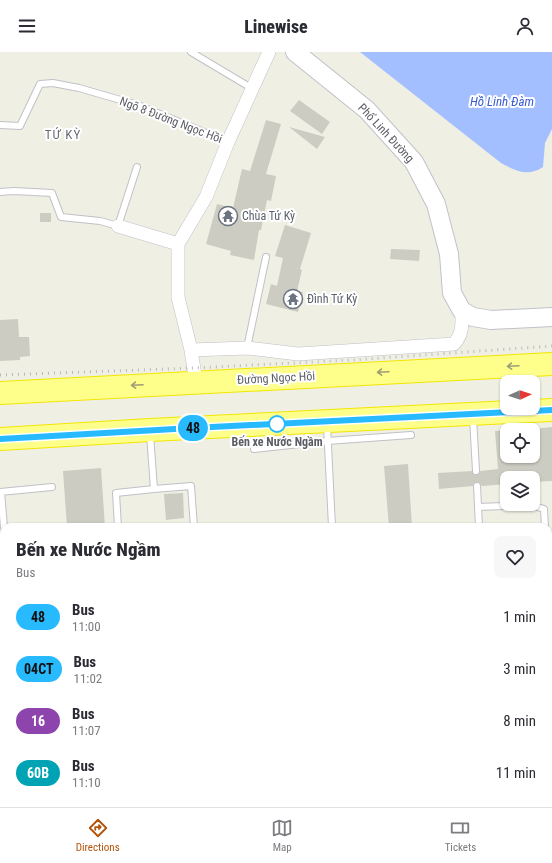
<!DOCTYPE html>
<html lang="en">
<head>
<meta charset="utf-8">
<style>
	body { margin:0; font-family:"Roboto Condensed",sans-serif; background:#f7f7f7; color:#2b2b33; height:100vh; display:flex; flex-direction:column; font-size:15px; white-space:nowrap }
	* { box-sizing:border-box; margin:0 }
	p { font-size:13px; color:#7c7c81 }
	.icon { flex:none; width:22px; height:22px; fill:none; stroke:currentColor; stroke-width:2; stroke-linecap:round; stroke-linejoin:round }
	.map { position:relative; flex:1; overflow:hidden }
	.side { position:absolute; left:0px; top:471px; width:552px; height:284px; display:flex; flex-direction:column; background:#fff; border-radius:12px 12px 0 0; box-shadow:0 1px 3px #0004 }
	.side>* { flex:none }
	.badge { padding:0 8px; border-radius:13px; font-size:14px; line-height:26px }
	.needle { width:26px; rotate:87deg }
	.buttons { position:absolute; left:500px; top:323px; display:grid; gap:8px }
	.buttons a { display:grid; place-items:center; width:40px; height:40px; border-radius:8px; background:#fff; box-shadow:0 1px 3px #0004; font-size:20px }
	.map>.badge { position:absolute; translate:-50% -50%; box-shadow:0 0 0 2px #fff }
	.round { display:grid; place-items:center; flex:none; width:42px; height:42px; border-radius:8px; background:#f7f7f7 }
	.summary { display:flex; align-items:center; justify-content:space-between; height:68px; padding:0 16px }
	h1 { font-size:19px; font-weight:800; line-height:30px }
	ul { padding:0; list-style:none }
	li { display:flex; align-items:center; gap:12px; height:52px; padding:0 16px }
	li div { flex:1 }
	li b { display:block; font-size:15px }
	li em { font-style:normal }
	li .badge { min-width:44px; font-weight:700; text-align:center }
	header { display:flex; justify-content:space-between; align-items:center; height:52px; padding:0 16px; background:#fff; font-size:18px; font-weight:800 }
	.menu { display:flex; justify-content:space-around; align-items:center; height:56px; border-top:1px solid #e1e1e2; background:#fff; font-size:11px; color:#7c7c81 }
	.menu a { display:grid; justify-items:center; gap:2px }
	.menu .current { color:#b45309 }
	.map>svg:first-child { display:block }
	.water { fill:#a4bfff }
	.building { fill:#cdccc2 }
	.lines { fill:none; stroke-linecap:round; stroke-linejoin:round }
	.lane-casing { stroke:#c0c0c8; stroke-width:8 }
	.street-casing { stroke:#c0c0c8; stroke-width:14 }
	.secondary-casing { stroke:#c0c1ca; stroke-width:20 }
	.highway-casing { stroke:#f3e600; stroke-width:24 }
	.lane { stroke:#fff; stroke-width:6 }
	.street { stroke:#fff; stroke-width:13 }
	.secondary { stroke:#fff; stroke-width:18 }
	.highway { stroke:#feff8b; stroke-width:22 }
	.rail { stroke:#b9b9ba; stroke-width:3; stroke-dasharray:1 5; stroke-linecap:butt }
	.oneway { stroke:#9c9e74 }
	.line-casing { stroke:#fff; stroke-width:9 }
	.line { stroke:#27baff; stroke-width:6 }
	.stop-dot { fill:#fff; stroke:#27baff; stroke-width:2 }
	.labels { text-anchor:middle; stroke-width:4; stroke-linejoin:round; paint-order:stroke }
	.street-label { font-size:12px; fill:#5b5d65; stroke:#fff }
	.worship-label { font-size:12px; fill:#5b616d; stroke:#fff; text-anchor:start }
	.stop-label { font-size:12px; font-weight:bold; fill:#5b5d65; stroke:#fff }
	.water-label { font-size:13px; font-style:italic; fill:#395bd0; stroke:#fff }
	.neighbourhood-label { font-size:13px; letter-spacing:1px; fill:#6c6f78; stroke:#fff }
</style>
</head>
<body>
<header><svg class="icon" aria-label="menu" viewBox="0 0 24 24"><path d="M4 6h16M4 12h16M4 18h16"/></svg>Linewise<svg class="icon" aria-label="person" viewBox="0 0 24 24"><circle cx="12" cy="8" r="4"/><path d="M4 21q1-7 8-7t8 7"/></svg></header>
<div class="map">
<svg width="552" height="755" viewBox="0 0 552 755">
	<rect width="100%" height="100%" fill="#eff0e3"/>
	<path class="water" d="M 360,0 L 552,0 L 552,77 L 545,91 L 543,115 C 528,125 516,119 501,111 Z"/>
	<path class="building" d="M 299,48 L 330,70 L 322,82 L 290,59 Z
		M 266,68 L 281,72 L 266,122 L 276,124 L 271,149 L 267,148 L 261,178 L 259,178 L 254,208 L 230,203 L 231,199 L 206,192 L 217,152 L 233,156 L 242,117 L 250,119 Z
		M 289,75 L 325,85 L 317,97 Z
		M 40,161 L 51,161 L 51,170 L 40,170 Z
		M 285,173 L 311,181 L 300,217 L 302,218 L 297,239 L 303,240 L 298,260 L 266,252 L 271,232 L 277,234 L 283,206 L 275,204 Z
		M 391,197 L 420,198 L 419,209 L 390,207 Z
		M 18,267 L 19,285 L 29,285 L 30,304 L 20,305 L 20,308 L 0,309 L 0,268 Z
		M 552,375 L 552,429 L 533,430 L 533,426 L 507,426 L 507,432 L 482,434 L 479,430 L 476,430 L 473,432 L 473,434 L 439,437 L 438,421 L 472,419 L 474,423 L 477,423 L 480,421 L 480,419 L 498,417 L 495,379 L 507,378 L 507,404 L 533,404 L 533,377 Z
		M 408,412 L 412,475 L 389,475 L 384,414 Z
		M 101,416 L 105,475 L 67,475 L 63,419 Z
		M 183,441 L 184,466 L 166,468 L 164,442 Z"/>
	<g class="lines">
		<g class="lane-casing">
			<path id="lane" d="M 191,0 L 253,37
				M 0,73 L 20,74 L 40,32 L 53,31 L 79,36 L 138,53 L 228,90
				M 0,140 L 14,139 L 52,141 L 61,165 L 100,169 L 118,174 L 137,115
				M 247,296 L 266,205
				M 473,366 L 476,419
				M 327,373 L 332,475
				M 150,382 L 154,437 L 191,434 L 194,475
				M 254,397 L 327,389 L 411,383
				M 477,434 L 479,475
				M 0,440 L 52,435
				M 1,440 L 4,475
				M 478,455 L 531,453 L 544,457 L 545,475
				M 118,475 L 116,441 L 154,437
				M 548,542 L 552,611
				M 0,598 L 4,598
				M 548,642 L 552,639
				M 311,751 L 312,755
				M 0,754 L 37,751"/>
		</g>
		<g class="street-casing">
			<path id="street" d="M 118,174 L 178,192
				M 191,298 L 247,296 L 298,302 L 454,292 C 463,282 462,273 462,259
				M 196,330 L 191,298 L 178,245 L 178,192 L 206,145 L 228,90 L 269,0"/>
		</g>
		<g class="secondary-casing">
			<path id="secondary" d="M 295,0 L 367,58 L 414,110 L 436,152 L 449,202 L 452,241 L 462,259 L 473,265 L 491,268 L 552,265"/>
		</g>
		<g class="highway-casing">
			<path id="highway" d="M 0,341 L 552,312
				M 0,387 L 150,378 L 552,358"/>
		</g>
		<use href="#lane" class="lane"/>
		<use href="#street" class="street"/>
		<use href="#secondary" class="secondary"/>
		<use href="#highway" class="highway"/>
		<path class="rail" d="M 0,323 L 194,316 L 352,308 L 552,294"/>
	</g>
	<defs><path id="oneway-shaft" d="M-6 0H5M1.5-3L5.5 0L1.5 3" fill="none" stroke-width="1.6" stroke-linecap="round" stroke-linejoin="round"/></defs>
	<g class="oneway">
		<use href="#oneway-shaft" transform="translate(513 314) rotate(177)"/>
		<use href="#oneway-shaft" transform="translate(383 320) rotate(177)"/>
		<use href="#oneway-shaft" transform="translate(137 333) rotate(177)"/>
	</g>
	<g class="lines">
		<g class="line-casing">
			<path id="line" d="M 0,387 L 192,376 L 552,358"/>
		</g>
		<use href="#line" class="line"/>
	</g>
	<defs>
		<g id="temple-ring" transform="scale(1)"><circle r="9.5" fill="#fff" stroke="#6b7280" stroke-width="1.5"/><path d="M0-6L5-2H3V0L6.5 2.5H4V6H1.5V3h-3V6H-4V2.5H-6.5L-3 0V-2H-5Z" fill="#6b7280"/></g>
	</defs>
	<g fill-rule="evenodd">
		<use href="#temple-ring" x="228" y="164"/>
		<use href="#temple-ring" x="293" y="247"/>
	</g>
	<circle class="stop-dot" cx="277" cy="372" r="8"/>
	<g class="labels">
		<g class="street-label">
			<text transform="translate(171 68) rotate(21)" y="4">Ngõ 8 Đường Ngọc Hồi</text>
			<text transform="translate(386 81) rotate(47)" y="4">Phố Linh Đường</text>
			<text transform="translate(276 326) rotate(-3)" y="4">Đường Ngọc Hồi</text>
		</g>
		<g class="worship-label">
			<text x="242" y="168">Chùa Tứ Kỳ</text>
			<text x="307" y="251">Đình Tứ Kỳ</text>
		</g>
		<g class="stop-label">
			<text x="277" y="394">Bến xe Nước Ngầm</text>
		</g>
		<g class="water-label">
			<text x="502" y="54">Hồ Linh Đàm</text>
		</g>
		<g class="neighbourhood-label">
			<text x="63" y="87">TỨ KỲ</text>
		</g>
	</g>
</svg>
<div class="buttons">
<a><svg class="needle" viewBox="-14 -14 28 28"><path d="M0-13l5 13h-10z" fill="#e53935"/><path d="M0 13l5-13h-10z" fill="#7c7c81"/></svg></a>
<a><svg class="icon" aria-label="locate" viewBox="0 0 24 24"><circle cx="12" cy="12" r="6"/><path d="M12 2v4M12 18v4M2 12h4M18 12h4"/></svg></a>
<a><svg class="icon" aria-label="layers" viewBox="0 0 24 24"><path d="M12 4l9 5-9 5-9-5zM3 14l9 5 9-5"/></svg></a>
</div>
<b class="badge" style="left:193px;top:376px;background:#27baff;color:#111">48</b>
<section class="side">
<div class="summary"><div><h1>Bến xe Nước Ngầm</h1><p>Bus</p></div><a class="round"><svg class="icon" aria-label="heart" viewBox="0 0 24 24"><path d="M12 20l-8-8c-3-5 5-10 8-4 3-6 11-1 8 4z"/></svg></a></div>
<ul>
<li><span class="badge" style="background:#27baff;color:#111">48</span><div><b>Bus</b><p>11:00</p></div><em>1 min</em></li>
<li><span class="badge" style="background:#27baff;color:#111">04CT</span><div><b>Bus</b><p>11:02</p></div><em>3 min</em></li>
<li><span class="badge" style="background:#8e44ad;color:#fff">16</span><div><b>Bus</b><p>11:07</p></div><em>8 min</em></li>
<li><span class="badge" style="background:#00a3b4;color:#fff">60B</span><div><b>Bus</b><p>11:10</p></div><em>11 min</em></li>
</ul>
</section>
</div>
<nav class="menu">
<a class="current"><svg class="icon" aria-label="directions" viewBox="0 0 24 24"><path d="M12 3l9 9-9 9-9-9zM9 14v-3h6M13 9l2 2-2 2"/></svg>Directions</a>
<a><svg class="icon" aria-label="map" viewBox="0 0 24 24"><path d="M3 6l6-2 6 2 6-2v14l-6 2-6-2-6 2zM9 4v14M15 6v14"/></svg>Map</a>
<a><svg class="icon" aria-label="tickets" viewBox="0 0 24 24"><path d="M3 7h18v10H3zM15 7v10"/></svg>Tickets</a>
</nav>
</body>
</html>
